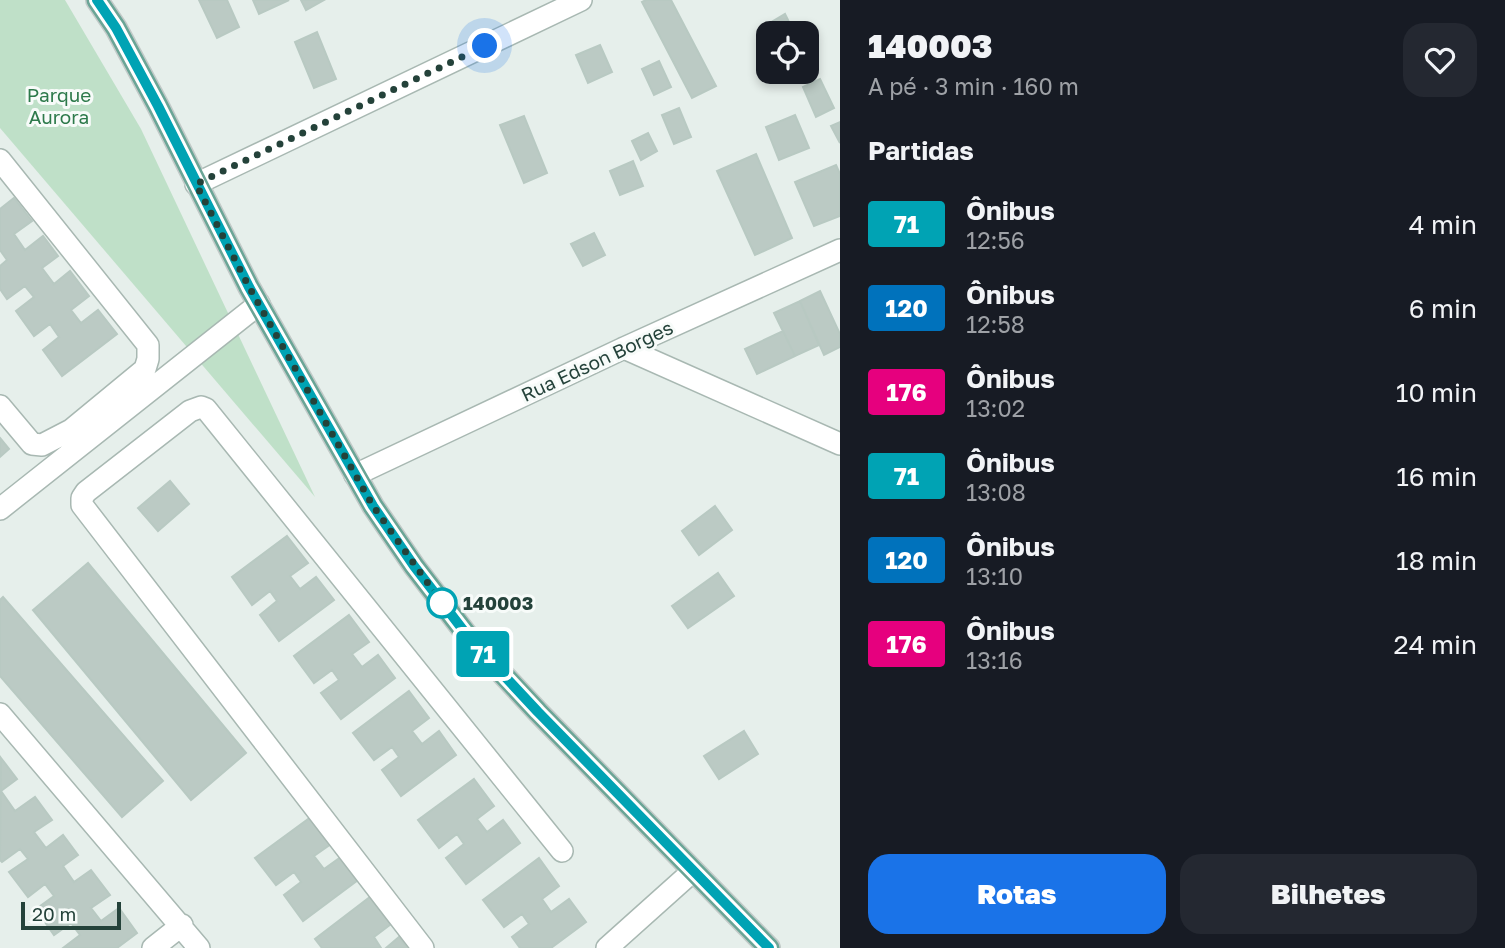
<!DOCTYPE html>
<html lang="pt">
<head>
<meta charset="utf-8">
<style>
	body { margin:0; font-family:"Golos Text",sans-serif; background:#242831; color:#f1f3f6; height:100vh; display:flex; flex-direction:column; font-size:26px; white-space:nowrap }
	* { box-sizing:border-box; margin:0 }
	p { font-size:23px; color:#9ea1a6 }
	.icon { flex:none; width:38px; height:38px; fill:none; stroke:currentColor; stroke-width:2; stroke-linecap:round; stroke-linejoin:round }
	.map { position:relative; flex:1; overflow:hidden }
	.drawer { display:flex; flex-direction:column; background:#171b24; width:665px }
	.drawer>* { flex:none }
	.badge { padding:0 14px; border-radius:5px; font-size:24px; line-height:46px }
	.controls { position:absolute; left:756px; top:21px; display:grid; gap:14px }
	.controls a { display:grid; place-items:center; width:63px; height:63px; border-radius:14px; background:#171b24; box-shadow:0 4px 10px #0003; font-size:35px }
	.scale { position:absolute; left:21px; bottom:18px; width:100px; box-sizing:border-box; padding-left:7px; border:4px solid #24423a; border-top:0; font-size:19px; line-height:24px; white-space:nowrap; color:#24423a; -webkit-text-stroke:5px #f7fbf9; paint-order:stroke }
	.you { position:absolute; width:35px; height:35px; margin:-18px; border:5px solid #fff; border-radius:50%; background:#1a73e8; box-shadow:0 0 0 10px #1a73e833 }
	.map>.badge { position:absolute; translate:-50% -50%; box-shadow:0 0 0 4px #fff }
	h2 { padding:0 28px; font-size:26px; line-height:63px }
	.round { display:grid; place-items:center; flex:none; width:74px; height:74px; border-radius:21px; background:#242831 }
	.head { display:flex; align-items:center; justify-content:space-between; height:119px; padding:0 28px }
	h1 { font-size:33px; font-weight:800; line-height:52px }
	.button { display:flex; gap:14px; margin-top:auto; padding:14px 28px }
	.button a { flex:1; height:80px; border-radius:21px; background:#1a73e8; color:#fff; font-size:28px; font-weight:800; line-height:80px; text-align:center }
	.button a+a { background:#242831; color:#f1f3f6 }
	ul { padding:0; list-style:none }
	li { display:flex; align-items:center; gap:21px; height:84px; padding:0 28px }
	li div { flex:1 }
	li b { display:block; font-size:26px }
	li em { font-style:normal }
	li .badge { min-width:77px; font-weight:700; text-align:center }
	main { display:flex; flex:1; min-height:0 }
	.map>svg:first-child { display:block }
	.green { fill:#bfe0c8 }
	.building { fill:#bbcac4; stroke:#b8c9c2; stroke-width:2 }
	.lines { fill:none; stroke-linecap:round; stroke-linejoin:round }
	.minor-casing { stroke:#a8b8b2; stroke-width:24 }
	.major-casing { stroke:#c2cac8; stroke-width:24 }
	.minor { stroke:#fff; stroke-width:21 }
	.major { stroke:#6aa596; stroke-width:21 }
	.line-casing { stroke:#fff; stroke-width:16 }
	.line { stroke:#00a3b4; stroke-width:10 }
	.walk { stroke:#24423a; stroke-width:7; stroke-dasharray:0 12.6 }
	.stop-dot { fill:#fff; stroke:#00a3b4; stroke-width:3.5 }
	.labels { text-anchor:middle; stroke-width:6; stroke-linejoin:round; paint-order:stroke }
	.park-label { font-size:19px; fill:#2d7a4b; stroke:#f7fbf9 }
	.street-label { font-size:19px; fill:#24423a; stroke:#f7fbf9 }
	.stop-label { font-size:19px; font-weight:bold; fill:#24423a; stroke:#f7fbf9; text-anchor:start }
</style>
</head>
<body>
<main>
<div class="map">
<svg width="840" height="948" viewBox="0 0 840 948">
	<rect width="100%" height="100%" fill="#e6efeb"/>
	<path class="green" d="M 0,0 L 65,0 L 141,129 L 315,497 L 0,128 Z"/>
	<path class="building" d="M 199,0 L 227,0 L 239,27 L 217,38 Z
		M 253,0 L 289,0 L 259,14 Z
		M 301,0 L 324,0 L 306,10 Z
		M 646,0 L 671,0 L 716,86 L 692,98 L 642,2 Z
		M 785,14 L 792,28 L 782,33 L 768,33 L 768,41 L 765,43 L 758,30 Z
		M 317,32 L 336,79 L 314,88 L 295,42 Z
		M 600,45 L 612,72 L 588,83 L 576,55 Z
		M 659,61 L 671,87 L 654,95 L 642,69 Z
		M 820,79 L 834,108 L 816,117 L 803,87 Z
		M 679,108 L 691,137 L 674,144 L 662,115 Z
		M 795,115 L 809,148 L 779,160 L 766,127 Z
		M 524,116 L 547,173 L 524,183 L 500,125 Z
		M 840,122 L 840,143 L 831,126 Z
		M 648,133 L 657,151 L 641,160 L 632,141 Z
		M 756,154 L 792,238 L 755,255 L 717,171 Z
		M 633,161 L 643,186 L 620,195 L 610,171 Z
		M 836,165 L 840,174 L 840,216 L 814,226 L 795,182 Z
		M 14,198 L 32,221 L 14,234 L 25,250 L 43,236 L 58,256 L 42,268 L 54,284 L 70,271 L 89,296 L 71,310 L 81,323 L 98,310 L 117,334 L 62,376 L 43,350 L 59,337 L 50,324 L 34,336 L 16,311 L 34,297 L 25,286 L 7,299 L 0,289 L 0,266 L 7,260 L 0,250 L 0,209 Z
		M 594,233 L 605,255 L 583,266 L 571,244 Z
		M 820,291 L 840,334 L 840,347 L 824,355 L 800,301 Z
		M 800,301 L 819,345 L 795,356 L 774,313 Z
		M 783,331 L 795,356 L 757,374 L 745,349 Z
		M 0,438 L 9,449 L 0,457 Z
		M 170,481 L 189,504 L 158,531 L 138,508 Z
		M 715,506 L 732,530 L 699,555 L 682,531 Z
		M 287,536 L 308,563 L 290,576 L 300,589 L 316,577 L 334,600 L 279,641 L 260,615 L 277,601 L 270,591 L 252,605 L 232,577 Z
		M 88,563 L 246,753 L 191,800 L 33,610 Z
		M 718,573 L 734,596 L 688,628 L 672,606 Z
		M 3,597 L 163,781 L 122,817 L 0,676 L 0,600 Z
		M 349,615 L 369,642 L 352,654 L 362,667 L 378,655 L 395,678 L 341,719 L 321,693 L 339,680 L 332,670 L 314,683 L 294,656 Z
		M 409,691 L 429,718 L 412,731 L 422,744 L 439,731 L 456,755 L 401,796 L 382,770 L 399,757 L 392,747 L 374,760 L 353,733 Z
		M 744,731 L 758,754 L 719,779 L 704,756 Z
		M 1,758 L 17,779 L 1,791 L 15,811 L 35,797 L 52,820 L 34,832 L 46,848 L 63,835 L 78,855 L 63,866 L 74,882 L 91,870 L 110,895 L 91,908 L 101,921 L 119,908 L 137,933 L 117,948 L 63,948 L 80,935 L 71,923 L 54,935 L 36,909 L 54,896 L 45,884 L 28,897 L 9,872 L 28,859 L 20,849 L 2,862 L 0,860 Z
		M 474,779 L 494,806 L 477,819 L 487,832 L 503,820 L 520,843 L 466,884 L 446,858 L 464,844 L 457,834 L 439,848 L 418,820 Z
		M 311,817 L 331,844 L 314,856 L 324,869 L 341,857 L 358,880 L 303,921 L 284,895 L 301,882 L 294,872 L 276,885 L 255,858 Z
		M 539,858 L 559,886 L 542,899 L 551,912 L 569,899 L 586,922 L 551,948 L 520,948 L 512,937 L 529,924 L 522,914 L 504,927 L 483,900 Z
		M 370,897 L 391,924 L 374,937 L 381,948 L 322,948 L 315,939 Z
		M 399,937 L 407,948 L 386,948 Z"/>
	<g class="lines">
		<g class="minor-casing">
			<path id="minor" d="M 0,160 L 148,345 L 148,359 L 145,369 L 71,430 L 42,445 L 32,444 L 0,406
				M 196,184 L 581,0
				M 624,348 L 840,444
				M 355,475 L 624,348 L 840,250
				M 0,509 L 259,304
				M 0,714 L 199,948
				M 153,948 L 182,925
				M 423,948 L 82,505 L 82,498 L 86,492 L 190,411 L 201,407 L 206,409 L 562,851
				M 607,948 L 693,871"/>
		</g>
		<g class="major-casing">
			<path id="major" d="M 97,0 L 116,28 L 158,106 L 249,287 L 373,506 L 414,566 L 470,639 L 538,712 L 769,948"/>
		</g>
		<use href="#minor" class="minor"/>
		<use href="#major" class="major"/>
	</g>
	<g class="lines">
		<g class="line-casing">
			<path id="line" d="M 97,0 L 116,28 L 158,106 L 249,287 L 373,506 L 414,566 L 470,639 L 538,712 L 769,948"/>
		</g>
		<use href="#line" class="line"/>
		<path class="walk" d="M 442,603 L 373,506 L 249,287 L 196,184 L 485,46"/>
	</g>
	<circle class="stop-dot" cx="442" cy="603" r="14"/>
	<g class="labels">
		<g class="park-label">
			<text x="59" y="102">Parque<tspan x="59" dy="22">Aurora</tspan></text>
		</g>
		<g class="street-label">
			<text transform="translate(597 361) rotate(-25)" y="7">Rua Edson Borges</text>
		</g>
		<g class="stop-label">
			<text x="463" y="610">140003</text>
		</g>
	</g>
</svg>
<div class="controls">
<a><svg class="icon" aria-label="locate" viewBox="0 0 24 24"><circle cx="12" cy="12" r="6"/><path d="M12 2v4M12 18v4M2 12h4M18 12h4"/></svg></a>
</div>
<div class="scale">20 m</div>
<div class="you" style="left:485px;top:46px"></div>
<b class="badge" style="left:483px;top:654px;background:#00a3b4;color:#fff">71</b>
</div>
<section class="drawer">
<div class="head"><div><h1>140003</h1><p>A pé · 3 min · 160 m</p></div><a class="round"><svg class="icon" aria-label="heart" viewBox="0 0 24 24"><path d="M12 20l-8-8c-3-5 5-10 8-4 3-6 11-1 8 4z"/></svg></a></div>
<h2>Partidas</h2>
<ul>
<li><span class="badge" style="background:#00a3b4;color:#fff">71</span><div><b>Ônibus</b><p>12:56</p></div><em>4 min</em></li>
<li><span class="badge" style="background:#0072bc;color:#fff">120</span><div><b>Ônibus</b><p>12:58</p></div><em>6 min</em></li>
<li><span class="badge" style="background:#e6007e;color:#fff">176</span><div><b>Ônibus</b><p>13:02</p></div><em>10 min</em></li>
<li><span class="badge" style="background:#00a3b4;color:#fff">71</span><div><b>Ônibus</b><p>13:08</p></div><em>16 min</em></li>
<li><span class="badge" style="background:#0072bc;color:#fff">120</span><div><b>Ônibus</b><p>13:10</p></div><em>18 min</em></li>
<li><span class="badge" style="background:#e6007e;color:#fff">176</span><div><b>Ônibus</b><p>13:16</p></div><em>24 min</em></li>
</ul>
<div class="button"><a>Rotas</a><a>Bilhetes</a></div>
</section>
</main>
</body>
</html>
